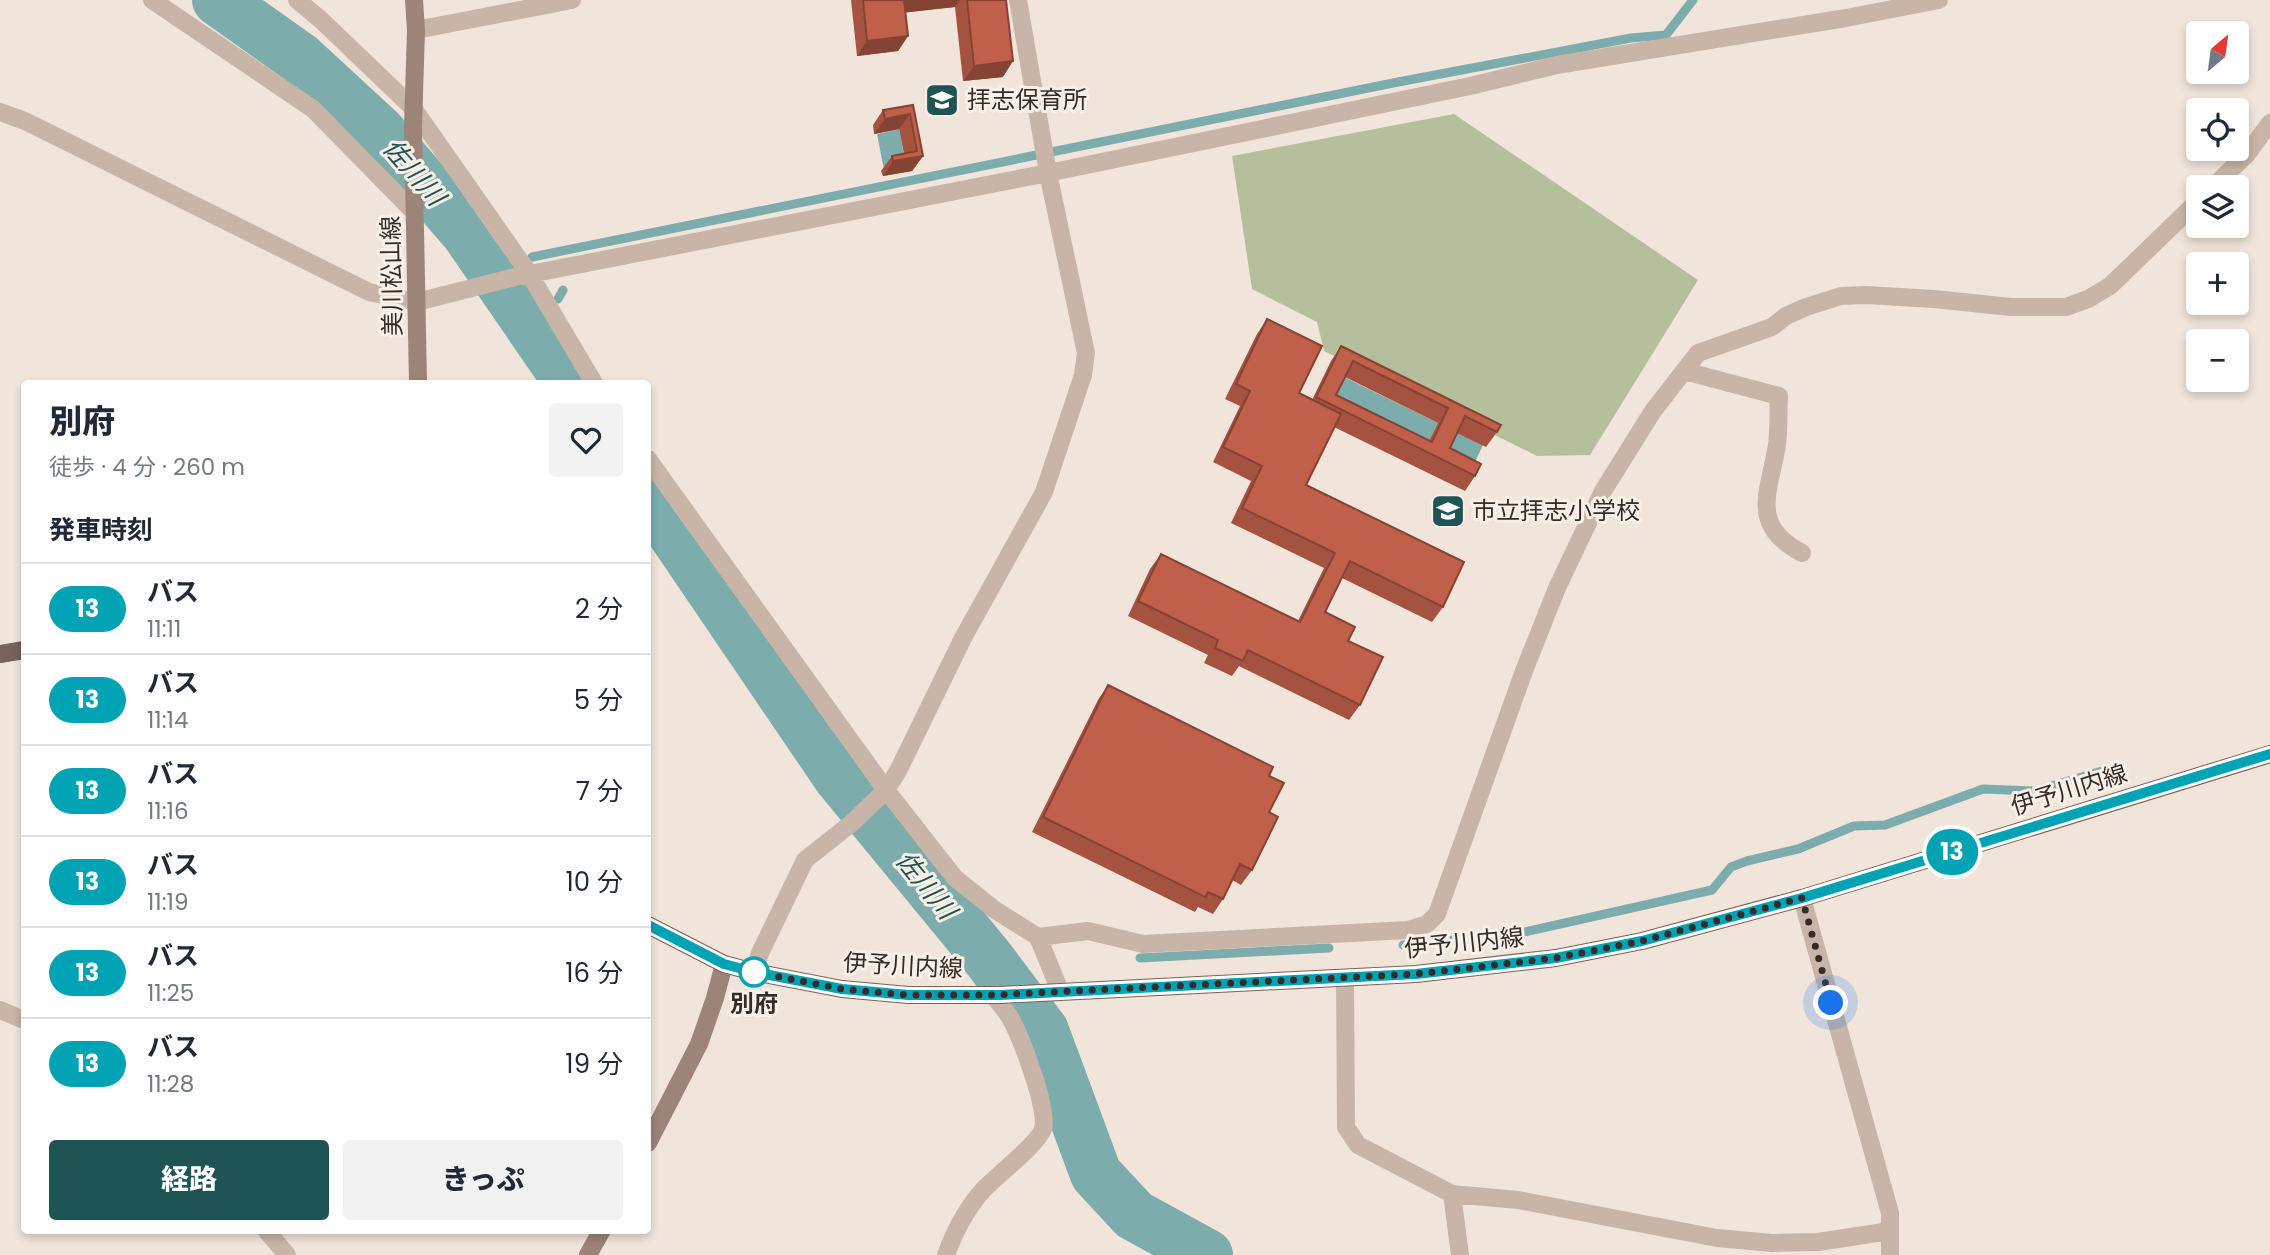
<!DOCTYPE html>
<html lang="ja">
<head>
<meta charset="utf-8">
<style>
	body { margin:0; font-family:Poppins,"Noto Sans JP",sans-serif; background:#f2f2f3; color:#1f2937; height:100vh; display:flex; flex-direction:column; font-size:26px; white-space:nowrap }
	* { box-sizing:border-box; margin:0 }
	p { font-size:23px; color:#747a83 }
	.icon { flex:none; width:38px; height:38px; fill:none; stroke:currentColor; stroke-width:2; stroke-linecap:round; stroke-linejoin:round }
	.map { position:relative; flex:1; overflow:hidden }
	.sheet { position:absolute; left:21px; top:380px; width:630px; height:854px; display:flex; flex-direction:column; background:#fff; border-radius:7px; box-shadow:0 4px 10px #0003 }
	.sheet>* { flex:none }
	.badge { padding:0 14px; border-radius:23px; font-size:24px; line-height:46px }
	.needle { width:46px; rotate:29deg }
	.fabs { position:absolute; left:2186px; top:21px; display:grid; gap:14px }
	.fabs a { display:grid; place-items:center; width:63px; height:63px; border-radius:7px; background:#fff; box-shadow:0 4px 10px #0003; font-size:35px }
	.you { position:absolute; width:35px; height:35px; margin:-18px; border:5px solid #fff; border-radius:50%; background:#1a73e8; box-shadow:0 0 0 10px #1a73e833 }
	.map>.badge { position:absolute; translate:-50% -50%; box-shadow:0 0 0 4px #fff }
	h2 { padding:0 28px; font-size:26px; line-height:63px }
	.round { display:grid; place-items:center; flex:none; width:74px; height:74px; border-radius:7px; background:#f2f2f3 }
	.head { display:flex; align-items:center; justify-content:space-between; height:119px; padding:0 28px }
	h1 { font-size:33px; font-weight:800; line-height:52px }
	.cta { display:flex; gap:14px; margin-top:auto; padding:14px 28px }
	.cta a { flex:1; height:80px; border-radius:7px; background:#1f5455; color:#fff; font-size:28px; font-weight:800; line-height:80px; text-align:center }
	.cta a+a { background:#f2f2f3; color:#1f2937 }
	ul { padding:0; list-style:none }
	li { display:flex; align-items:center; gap:21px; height:91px; padding:0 28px; border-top:2px solid #e0e1e3 }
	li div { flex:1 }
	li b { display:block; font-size:26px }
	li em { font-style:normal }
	li .badge { min-width:77px; font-weight:700; text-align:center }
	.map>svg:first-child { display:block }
	.green { fill:#b5bf9c }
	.water { fill:#7cacac }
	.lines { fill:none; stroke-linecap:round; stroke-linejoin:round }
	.stream { stroke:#7cacac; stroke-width:9 }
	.river { stroke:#7cacac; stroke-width:52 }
	.street { stroke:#c8b5a8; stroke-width:18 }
	.secondary { stroke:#9c8479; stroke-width:18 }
	.primary { stroke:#766259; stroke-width:18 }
	.wall { fill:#a55340; fill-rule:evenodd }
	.shaded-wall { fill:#864334 }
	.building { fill:#c0604a; stroke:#864334; stroke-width:2; fill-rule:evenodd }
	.line-casing { stroke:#fff; stroke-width:16 }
	.line { stroke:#00a3b4; stroke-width:10 }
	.walk { stroke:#352b28; stroke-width:7; stroke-dasharray:0 12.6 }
	.stop-dot { fill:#fff; stroke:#00a3b4; stroke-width:3.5 }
	.labels { text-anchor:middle; stroke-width:6; stroke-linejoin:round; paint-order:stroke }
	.poi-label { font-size:24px; fill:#352b28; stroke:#f8f0e7; text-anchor:start }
	.street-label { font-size:24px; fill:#352b28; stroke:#f8f0e7 }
	.stop-label { font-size:24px; font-weight:bold; fill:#352b28; stroke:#f8f0e7 }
	.water-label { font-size:26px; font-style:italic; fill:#1f5455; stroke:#f8f0e7 }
</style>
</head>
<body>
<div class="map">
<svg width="2270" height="1255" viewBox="0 0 2270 1255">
	<rect width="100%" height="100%" fill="#f1e5db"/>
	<path class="green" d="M 1454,114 L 1698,280 L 1590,455 L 1537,456 L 1324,351 L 1317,322 L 1252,289 L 1232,156 Z"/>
	<path class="water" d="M 899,129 L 906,166 L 884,170 L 877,134 Z
		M 1342,376 L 1438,423 L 1421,457 L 1326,410 Z
		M 1455,431 L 1483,445 L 1468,477 L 1439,463 Z"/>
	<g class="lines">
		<path class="stream" d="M 532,257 L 1398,82 L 1631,38 L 1666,35 L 1693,0
			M 487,263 L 500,261
			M 558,299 L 563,290
			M 545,350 L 562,344
			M 1403,945 L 1516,934 L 1712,890 L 1731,867 L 1747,861 L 1798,849 L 1854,826 L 1885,825 L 1983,789 L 2034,791 L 2102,771
			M 988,958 L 1011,956
			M 1140,958 L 1329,948"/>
		<path class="river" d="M 218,0 L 301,59 L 379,131 L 467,233 L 570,383
			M 648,496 L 839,777 L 988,958 L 1043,1031 L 1096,1174 L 1134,1215 L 1207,1255"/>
		<path class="street" d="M 152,0 L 313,109 L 415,213
			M 297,0 L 320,19 L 413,108 L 530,275 L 594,383
			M 416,30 L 572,0
			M 0,112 L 25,121 L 369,292 L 417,302 L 515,277 L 1048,173 L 1470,86 L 1557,65 L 1846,18 L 1939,0
			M 2213,187 L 2247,154 L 2270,123
			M 1684,371 L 1779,396 C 1778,412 1779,429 1777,445 C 1770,490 1748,525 1802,553
			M 648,459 L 886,790 L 955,878 L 995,910 L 1038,937 L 1060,991
			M 1802,898 L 1890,1213 L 1890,1255
			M 1038,937 L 1088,931 L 1143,944 L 1408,930 L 1427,924 L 1437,914 L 1524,671 L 1557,588 L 1603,491 L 1653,411 L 1698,353 L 1772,327 L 1786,316 L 1806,307 L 1841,296 L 1866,295 L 1934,299 L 2011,307 L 2066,307 L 2088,299 L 2110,286 L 2198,201
			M 754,972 L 760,953 L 805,860 L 853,822 L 886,790 L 898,771 L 963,638 L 1044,492 L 1083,375 L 1086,353 L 1048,173 L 1018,0
			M 1345,978 L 1346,1127 L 1358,1145 L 1452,1194 L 1460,1255
			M 0,1010 L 24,1020
			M 1452,1194 L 1518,1200 L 1717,1238 L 1772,1243 L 1818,1242 L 1890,1231
			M 266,1230 L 287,1255
			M 946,1255 C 954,1233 967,1208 983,1190 C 996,1176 1038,1144 1043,1129 C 1049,1110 1020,1034 1009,1016 C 1005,1009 998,1002 993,995"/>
		<path class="secondary" d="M 414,0 L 416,30 L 413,127 L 418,383
			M 648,1143 L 699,1044 L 715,998 L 724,964
			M 588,1255 L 602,1230"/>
		<path class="primary" d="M 0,654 L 24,650
			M 648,925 L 724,964 L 754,972 L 842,989 L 908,995 L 1000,995 L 1416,974 L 1556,958 L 1642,941 L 1802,898 L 2270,754"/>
	</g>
	<path class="wall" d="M 851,0 L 1006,0 L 1003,77 L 963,81 L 955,7 L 905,12 L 908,36 L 898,51 L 857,56 Z
		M 913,105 L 923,156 L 912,171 L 883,176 L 881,171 L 892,156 L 904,154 L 899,129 L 874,134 L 873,125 L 883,110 Z
		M 1267,319 L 1299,393 L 1312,400 L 1331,361 L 1341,346 L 1497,432 L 1486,447 L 1457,433 L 1450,448 L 1475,476 L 1465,491 L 1334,427 L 1306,485 L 1443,607 L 1432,622 L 1342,578 L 1325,612 L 1348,641 L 1360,705 L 1349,720 L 1239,666 L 1232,676 L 1204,663 L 1208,655 L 1128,616 L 1150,569 L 1161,554 L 1298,621 L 1324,568 L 1231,523 L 1251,481 L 1213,462 L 1240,406 L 1225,399 L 1257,334 ZM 1345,377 L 1438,423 L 1429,441 L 1336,395 Z
		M 1108,685 L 1269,776 L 1269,812 L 1252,870 L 1241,885 L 1232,880 L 1223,899 L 1213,914 L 1198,907 L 1195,912 L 1032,832 L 1098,700 Z"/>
	<path class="shaded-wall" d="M 903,0 L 960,0 L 955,7 L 893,14 Z
		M 908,36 L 898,51 L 857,56 L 867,41 Z
		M 1013,61 L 1003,77 L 963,81 L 974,66 Z
		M 910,114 L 899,129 L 874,134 L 885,119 Z
		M 923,156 L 912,171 L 883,176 L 893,161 Z"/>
	<path class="building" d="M 863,0 L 904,0 L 908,36 L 867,41 Z
		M 967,0 L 1006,0 L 1013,61 L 974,66 Z
		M 913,105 L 923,156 L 893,161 L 892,156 L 917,151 L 910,114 L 885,119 L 883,110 Z
		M 1267,319 L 1322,346 L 1299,393 L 1341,414 L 1306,485 L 1464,562 L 1443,607 L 1350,561 L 1325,612 L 1355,627 L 1348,641 L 1383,657 L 1360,705 L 1248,650 L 1243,661 L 1215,648 L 1218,640 L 1138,601 L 1161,554 L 1300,622 L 1335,553 L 1242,508 L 1262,466 L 1223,447 L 1250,391 L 1236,384 Z
		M 1341,346 L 1501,425 L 1497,432 L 1465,416 L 1450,448 L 1481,464 L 1475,476 L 1316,397 ZM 1353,361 L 1448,408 L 1432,442 L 1336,395 Z
		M 1108,685 L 1273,767 L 1269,776 L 1284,783 L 1269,812 L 1278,817 L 1252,870 L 1240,864 L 1223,899 L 1208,892 L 1205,897 L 1043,817 Z"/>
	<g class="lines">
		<g class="line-casing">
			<path id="line" d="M 648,925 L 724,964 L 754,972 L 842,989 L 908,995 L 1000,995 L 1416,974 L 1556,958 L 1642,941 L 1802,898 L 2270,754"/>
		</g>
		<use href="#line" class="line"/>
		<path class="walk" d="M 754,972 L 842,989 L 908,995 L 993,995 L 1416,974 L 1556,958 L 1642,941 L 1802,898 L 1831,1003"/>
	</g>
	<defs>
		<g id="school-square" transform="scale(1.75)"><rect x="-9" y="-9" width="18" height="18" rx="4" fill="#1f5455" stroke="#f8f0e7"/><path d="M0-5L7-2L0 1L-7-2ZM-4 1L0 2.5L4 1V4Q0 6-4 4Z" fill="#fff"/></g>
	</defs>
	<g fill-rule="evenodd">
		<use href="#school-square" x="942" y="100"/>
		<use href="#school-square" x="1448" y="511"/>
	</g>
	<circle class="stop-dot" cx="754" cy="972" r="14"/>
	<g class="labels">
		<g class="poi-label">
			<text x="967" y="108">拝志保育所</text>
			<text x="1472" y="519">市立拝志小学校</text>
		</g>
		<g class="street-label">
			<text transform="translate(392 276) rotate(-91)" y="8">美川松山線</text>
			<text transform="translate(2069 790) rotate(-17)" y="8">伊予川内線</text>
			<text transform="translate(1464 943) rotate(-6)" y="8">伊予川内線</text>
			<text transform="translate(903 966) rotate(3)" y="8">伊予川内線</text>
		</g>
		<g class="stop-label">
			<text x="754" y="1012">別府</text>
		</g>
		<g class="water-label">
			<text transform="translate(414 172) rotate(49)" y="9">佐川川</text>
			<text transform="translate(926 885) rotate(51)" y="9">佐川川</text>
		</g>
	</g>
</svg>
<div class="fabs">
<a><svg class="needle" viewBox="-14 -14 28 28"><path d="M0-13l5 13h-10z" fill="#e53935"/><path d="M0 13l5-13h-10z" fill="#747a83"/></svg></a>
<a><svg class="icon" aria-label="locate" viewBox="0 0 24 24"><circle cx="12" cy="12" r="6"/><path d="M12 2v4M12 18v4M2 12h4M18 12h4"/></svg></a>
<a><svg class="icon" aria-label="layers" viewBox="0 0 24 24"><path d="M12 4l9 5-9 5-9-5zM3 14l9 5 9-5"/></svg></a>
<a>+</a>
<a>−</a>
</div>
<div class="you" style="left:1831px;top:1003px"></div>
<b class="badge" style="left:1952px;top:852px;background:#00a3b4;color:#fff">13</b>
<section class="sheet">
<div class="head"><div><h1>別府</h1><p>徒歩 · 4 分 · 260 m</p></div><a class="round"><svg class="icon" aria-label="heart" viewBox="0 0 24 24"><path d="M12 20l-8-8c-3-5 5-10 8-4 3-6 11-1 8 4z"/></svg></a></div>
<h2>発車時刻</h2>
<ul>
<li><span class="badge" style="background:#00a3b4;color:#fff">13</span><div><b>バス</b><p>11:11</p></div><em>2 分</em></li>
<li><span class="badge" style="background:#00a3b4;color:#fff">13</span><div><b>バス</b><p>11:14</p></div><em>5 分</em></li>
<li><span class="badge" style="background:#00a3b4;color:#fff">13</span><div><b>バス</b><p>11:16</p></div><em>7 分</em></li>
<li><span class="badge" style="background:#00a3b4;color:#fff">13</span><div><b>バス</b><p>11:19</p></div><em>10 分</em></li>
<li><span class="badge" style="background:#00a3b4;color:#fff">13</span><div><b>バス</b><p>11:25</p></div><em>16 分</em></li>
<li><span class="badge" style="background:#00a3b4;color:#fff">13</span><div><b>バス</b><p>11:28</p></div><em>19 分</em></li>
</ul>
<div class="cta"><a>経路</a><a>きっぷ</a></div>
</section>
</div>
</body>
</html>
